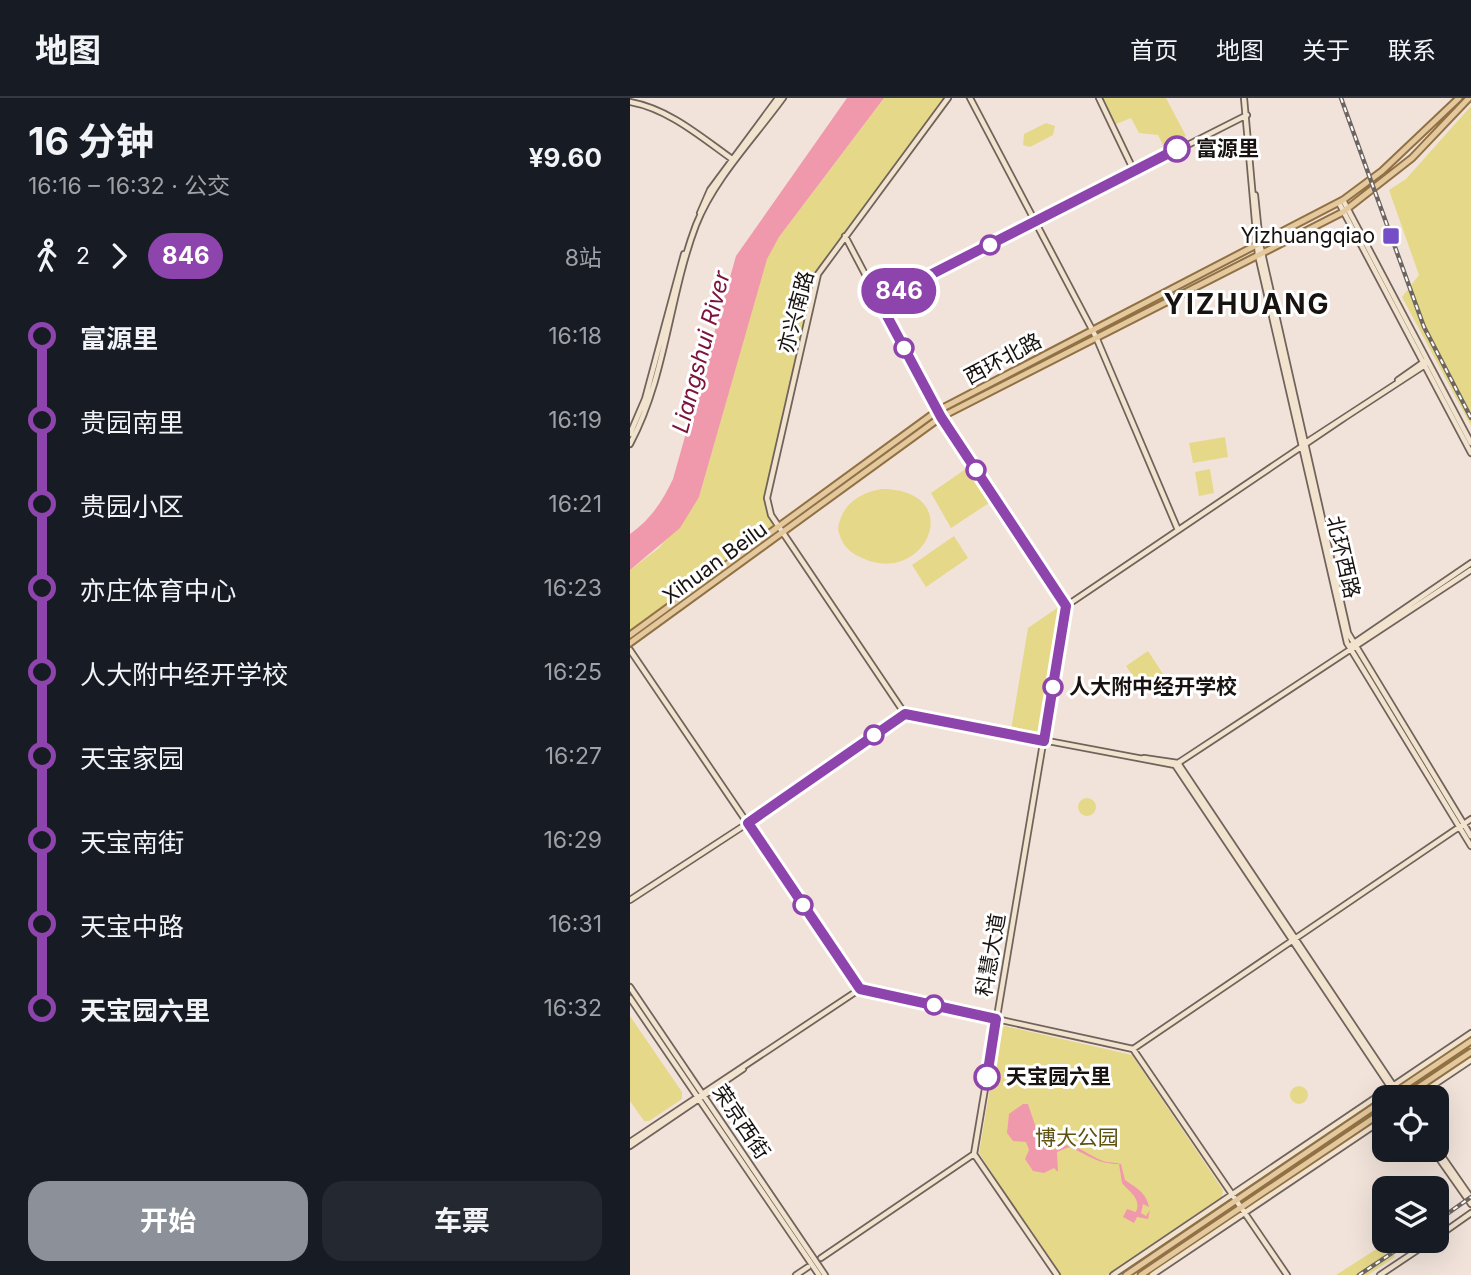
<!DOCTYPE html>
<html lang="zh">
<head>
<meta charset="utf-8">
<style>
	body { margin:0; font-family:Inter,"Noto Sans SC",sans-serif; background:#242831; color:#f1f3f6; height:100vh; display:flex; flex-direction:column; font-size:26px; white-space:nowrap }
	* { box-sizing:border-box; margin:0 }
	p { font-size:23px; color:#9ea1a6 }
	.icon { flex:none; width:38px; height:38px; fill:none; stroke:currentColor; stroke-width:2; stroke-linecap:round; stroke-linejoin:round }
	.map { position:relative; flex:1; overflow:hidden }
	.drawer { display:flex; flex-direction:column; background:#171b24; width:630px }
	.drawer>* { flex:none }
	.badge { padding:0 14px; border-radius:23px; font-size:24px; line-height:46px }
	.tools { position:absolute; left:742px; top:987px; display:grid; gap:14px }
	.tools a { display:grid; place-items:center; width:77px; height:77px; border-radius:14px; background:#171b24; box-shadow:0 7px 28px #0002; font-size:35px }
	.map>.badge { position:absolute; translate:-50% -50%; box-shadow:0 0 0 4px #fff }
	.legs { display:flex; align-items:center; gap:10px; height:77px; padding:0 28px; font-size:23px }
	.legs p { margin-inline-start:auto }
	.head { display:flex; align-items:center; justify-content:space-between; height:119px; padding:0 28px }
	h1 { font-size:38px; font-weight:700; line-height:52px }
	.action { display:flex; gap:14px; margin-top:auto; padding:14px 28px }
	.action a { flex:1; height:80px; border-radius:21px; background:#8c9099; color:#fff; font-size:28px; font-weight:700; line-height:80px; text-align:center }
	.action a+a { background:#242831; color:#f1f3f6 }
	ul { padding:0 28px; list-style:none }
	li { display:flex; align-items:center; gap:24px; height:84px; font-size:26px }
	li i { display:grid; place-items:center; width:10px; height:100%; margin:0 9px; background:currentColor }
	li i::after { content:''; width:18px; height:18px; margin:-9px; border:5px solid; border-radius:50%; background:#171b24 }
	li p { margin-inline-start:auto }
	li:first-child i { background:linear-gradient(#0000 50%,currentColor 0) }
	li:last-child i { background:linear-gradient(currentColor 50%,#0000 0) }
	header { display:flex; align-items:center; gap:42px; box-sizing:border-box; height:98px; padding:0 35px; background:#171b24; border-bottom:2px solid #363941 }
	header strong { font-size:33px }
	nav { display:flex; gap:38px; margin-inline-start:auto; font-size:24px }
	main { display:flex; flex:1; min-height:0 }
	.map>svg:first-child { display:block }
	.green { fill:#e6d889 }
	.water { fill:#f098ac }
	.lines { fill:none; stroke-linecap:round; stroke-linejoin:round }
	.secondary-casing { stroke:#70635c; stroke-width:8 }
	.primary-casing { stroke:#917143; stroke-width:9 }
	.secondary { stroke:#f2e3cf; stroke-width:4.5 }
	.primary { stroke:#e4c89e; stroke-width:5 }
	.rail-casing { stroke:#6e6560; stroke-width:4.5 }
	.rail { stroke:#fff; stroke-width:2; stroke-dasharray:5; stroke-linecap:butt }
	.line-1-casing { stroke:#fff; stroke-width:16 }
	.line-1 { stroke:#8e44ad; stroke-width:10 }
	.stop-1-dot { fill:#fff; stroke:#8e44ad; stroke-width:3.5 }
	.poi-dot { fill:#754ec7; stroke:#fff; stroke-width:2.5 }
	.labels { text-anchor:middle; stroke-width:6; stroke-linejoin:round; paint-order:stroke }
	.stop-label { font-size:21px; font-weight:bold; fill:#181310; stroke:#fff; text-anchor:start }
	.poi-label { font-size:21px; fill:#181310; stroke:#fff; text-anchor:end }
	.street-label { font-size:21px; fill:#181310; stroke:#fff }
	.park-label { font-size:21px; fill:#5d5210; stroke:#fff }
	.water-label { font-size:23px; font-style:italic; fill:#7b133a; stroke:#fff }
	.district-label { font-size:28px; font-weight:bold; letter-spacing:2px; fill:#181310; stroke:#fff }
</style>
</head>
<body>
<header>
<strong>地图</strong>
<nav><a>首页</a><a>地图</a><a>关于</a><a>联系</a></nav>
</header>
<main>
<section class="drawer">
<div class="head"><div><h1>16 分钟</h1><p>16:16 – 16:32 · 公交</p></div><b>¥9.60</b></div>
<div class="legs"><svg class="icon" aria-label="walk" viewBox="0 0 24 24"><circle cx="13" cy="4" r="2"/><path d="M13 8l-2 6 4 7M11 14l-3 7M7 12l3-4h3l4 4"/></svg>2<svg class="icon" aria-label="forward" viewBox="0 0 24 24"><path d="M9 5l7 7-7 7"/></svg><b class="badge" style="background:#8e44ad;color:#fff">846</b><p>8站</p></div>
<ul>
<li><i style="color:#8e44ad"></i><b>富源里</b><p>16:18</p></li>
<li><i style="color:#8e44ad"></i><span>贵园南里</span><p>16:19</p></li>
<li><i style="color:#8e44ad"></i><span>贵园小区</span><p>16:21</p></li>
<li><i style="color:#8e44ad"></i><span>亦庄体育中心</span><p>16:23</p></li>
<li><i style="color:#8e44ad"></i><span>人大附中经开学校</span><p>16:25</p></li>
<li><i style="color:#8e44ad"></i><span>天宝家园</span><p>16:27</p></li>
<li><i style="color:#8e44ad"></i><span>天宝南街</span><p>16:29</p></li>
<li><i style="color:#8e44ad"></i><span>天宝中路</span><p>16:31</p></li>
<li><i style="color:#8e44ad"></i><b>天宝园六里</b><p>16:32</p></li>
</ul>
<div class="action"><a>开始</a><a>车票</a></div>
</section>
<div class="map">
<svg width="841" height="1177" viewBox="0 0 841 1177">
	<rect width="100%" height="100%" fill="#f1e3da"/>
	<path class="green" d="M 254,0 L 315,0 L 185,178 L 135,394 L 135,409 L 143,427 L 0,532 L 0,472 L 29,450 L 69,399 L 136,161 L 149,139 Z
		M 473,0 L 536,0 L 556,38 L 534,49 L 528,37 L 509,35 L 501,20 L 486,26 Z
		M 841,8 L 841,328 L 772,199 L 789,177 L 759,92 L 776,81 Z
		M 416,25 L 425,28 L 423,37 L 400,49 L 393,47 L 394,36 Z
		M 595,339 L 598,359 L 563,365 L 559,345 Z
		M 337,370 L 359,405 L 321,430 L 301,395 Z
		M 580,371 L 584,395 L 569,398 L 565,374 Z
		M 251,391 C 339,391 296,492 230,459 C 217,453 211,445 208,431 C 211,407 229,395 251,391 Z
		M 324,438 L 338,460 L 296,489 L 282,467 Z
		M 430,508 L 408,634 L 381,632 L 398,530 Z
		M 518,553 L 533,576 L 511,590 L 496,568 Z
		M448 709a9 9 0 1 1 18 0a9 9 0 1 1-18 0Z
		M 0,918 L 52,994 L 52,1001 L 19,1023 L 14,1023 L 0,1003 Z
		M 375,928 L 502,957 L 593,1092 L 592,1099 L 477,1177 L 429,1177 L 349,1055 L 370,931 Z
		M660 997a9 9 0 1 1 18 0a9 9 0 1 1-18 0Z
		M 756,1145 L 765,1159 L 738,1177 L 706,1177 Z"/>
	<path class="water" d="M 217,0 L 254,0 L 149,139 L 137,161 L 69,399 L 50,430 L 0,472 L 0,436 C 21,421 32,404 43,381 L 106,158 Z
		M 393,1006 L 398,1006 L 407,1033 L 408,1047 L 424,1052 L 428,1048 C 448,1044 456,1057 473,1063 C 478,1065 485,1064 491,1066 L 495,1082 C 506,1090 516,1094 519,1109 L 513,1106 L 511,1115 L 516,1118 L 520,1112 L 518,1121 L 507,1119 L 504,1125 L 493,1119 L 497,1111 L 506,1114 C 512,1100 498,1093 492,1085 L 489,1066 C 467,1066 459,1057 439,1049 L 427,1054 L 428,1074 L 424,1070 L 414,1075 L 403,1073 L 395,1061 L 399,1052 L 396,1044 L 383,1043 L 377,1035 L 379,1016 Z"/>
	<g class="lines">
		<g class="secondary-casing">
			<path id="secondary" d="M 318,0 L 188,176 L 137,400 L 141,417 L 275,616 L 545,667 L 841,472
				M 340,0 L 466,239 L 548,432
				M 469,0 L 504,73
				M 614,0 L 628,157 L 717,545 L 841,748
				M 0,4 C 39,11 71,39 102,61
				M 625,97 L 630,146 L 718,535 L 841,738
				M 713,102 L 841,345
				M 709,105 L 841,355
				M 70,115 L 80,92 L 148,0
				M 215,138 L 307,313 L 436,508
				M 249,203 L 617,17
				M 768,282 L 795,263
				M 0,336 L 15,301 L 54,156
				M 0,346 C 36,279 39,198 66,127 C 84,81 124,40 153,0
				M 674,346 L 795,267
				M 721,547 L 841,465
				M 0,552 L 230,891
				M 414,638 L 420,595
				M 514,660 L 548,665 L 771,999
				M 545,667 L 767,999
				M 0,802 L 118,725 L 275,616
				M 0,889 L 195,1177
				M 0,900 L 189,1177
				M 503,951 L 841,721
				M 786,999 L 841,962
				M 0,1044 L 230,891 L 503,951 L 657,1177
				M 0,1048 L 113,971
				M 807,1051 L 841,1100
				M 803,1052 L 841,1106
				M 807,1139 L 841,1115
				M 191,1160 L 344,1056
				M 166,1177 L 178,1169
				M 427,1177 L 344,1056 L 436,508 L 714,320
				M 483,1177 L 841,935
				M 522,1177 L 754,1021
				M 750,1177 L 801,1143"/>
		</g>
		<g class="primary-casing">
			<path id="primary" d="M 0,537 L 307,313 L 713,102 L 752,73 L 829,0
				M 0,545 L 311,319 L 713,114 L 782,60 L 839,0
				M 758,999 L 841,943
				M 774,999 L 841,954
				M 496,1177 L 754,1002
				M 511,1177 L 754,1013"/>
		</g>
		<use href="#secondary" class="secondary"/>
		<use href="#primary" class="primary"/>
		<g class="rail-casing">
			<path id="rail" d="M 711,0 L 794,229 L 841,320
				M 807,1123 L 841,1099
				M 729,1177 L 780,1143"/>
		</g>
		<use href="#rail" class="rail"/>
	</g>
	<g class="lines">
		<g class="line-1-casing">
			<path id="line-1" d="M 357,979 L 366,921 L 230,891 L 118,725 L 275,616 L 414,643 L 436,508 L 311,319 L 249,203 L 547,51"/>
		</g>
		<use href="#line-1" class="line-1"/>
	</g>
	<g class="stop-1-dot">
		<circle cx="547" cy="51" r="12"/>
		<circle cx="360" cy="147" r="9"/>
		<circle cx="274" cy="250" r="9"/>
		<circle cx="346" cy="372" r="9"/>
		<circle cx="423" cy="589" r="9"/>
		<circle cx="244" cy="637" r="9"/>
		<circle cx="173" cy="807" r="9"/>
		<circle cx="304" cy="907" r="9"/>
		<circle cx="357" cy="979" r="12"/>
	</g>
	<rect class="poi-dot" x="752" y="129" width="18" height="18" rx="3.5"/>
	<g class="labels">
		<g class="stop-label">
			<text x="566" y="58">富源里</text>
			<text x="439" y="596">人大附中经开学校</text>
			<text x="376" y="986">天宝园六里</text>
		</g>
		<g class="poi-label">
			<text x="745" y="145">Yizhuangqiao</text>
		</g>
		<g class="street-label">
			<text transform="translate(166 214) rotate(-75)" y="7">亦兴南路</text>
			<text transform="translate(373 261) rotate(-28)" y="7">西环北路</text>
			<text transform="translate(713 459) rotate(77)" y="7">北环西路</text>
			<text transform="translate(85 465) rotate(-36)" y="7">Xihuan Beilu</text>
			<text transform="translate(361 857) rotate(-80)" y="7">科慧大道</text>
			<text transform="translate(111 1024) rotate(56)" y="7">荣京西街</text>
		</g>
		<g class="park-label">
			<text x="447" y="1047">博大公园</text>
		</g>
		<g class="water-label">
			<text transform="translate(71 254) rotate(-75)" y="8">Liangshui River</text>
		</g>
		<g class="district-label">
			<text x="617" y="216">YIZHUANG</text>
		</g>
	</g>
</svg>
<div class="tools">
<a><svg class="icon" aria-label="locate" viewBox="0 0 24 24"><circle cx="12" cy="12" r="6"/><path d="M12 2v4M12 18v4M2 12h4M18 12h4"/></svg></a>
<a><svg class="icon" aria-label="layers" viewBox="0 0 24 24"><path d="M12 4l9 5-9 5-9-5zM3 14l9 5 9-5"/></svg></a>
</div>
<b class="badge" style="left:269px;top:193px;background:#8e44ad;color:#fff">846</b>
</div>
</main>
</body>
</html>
